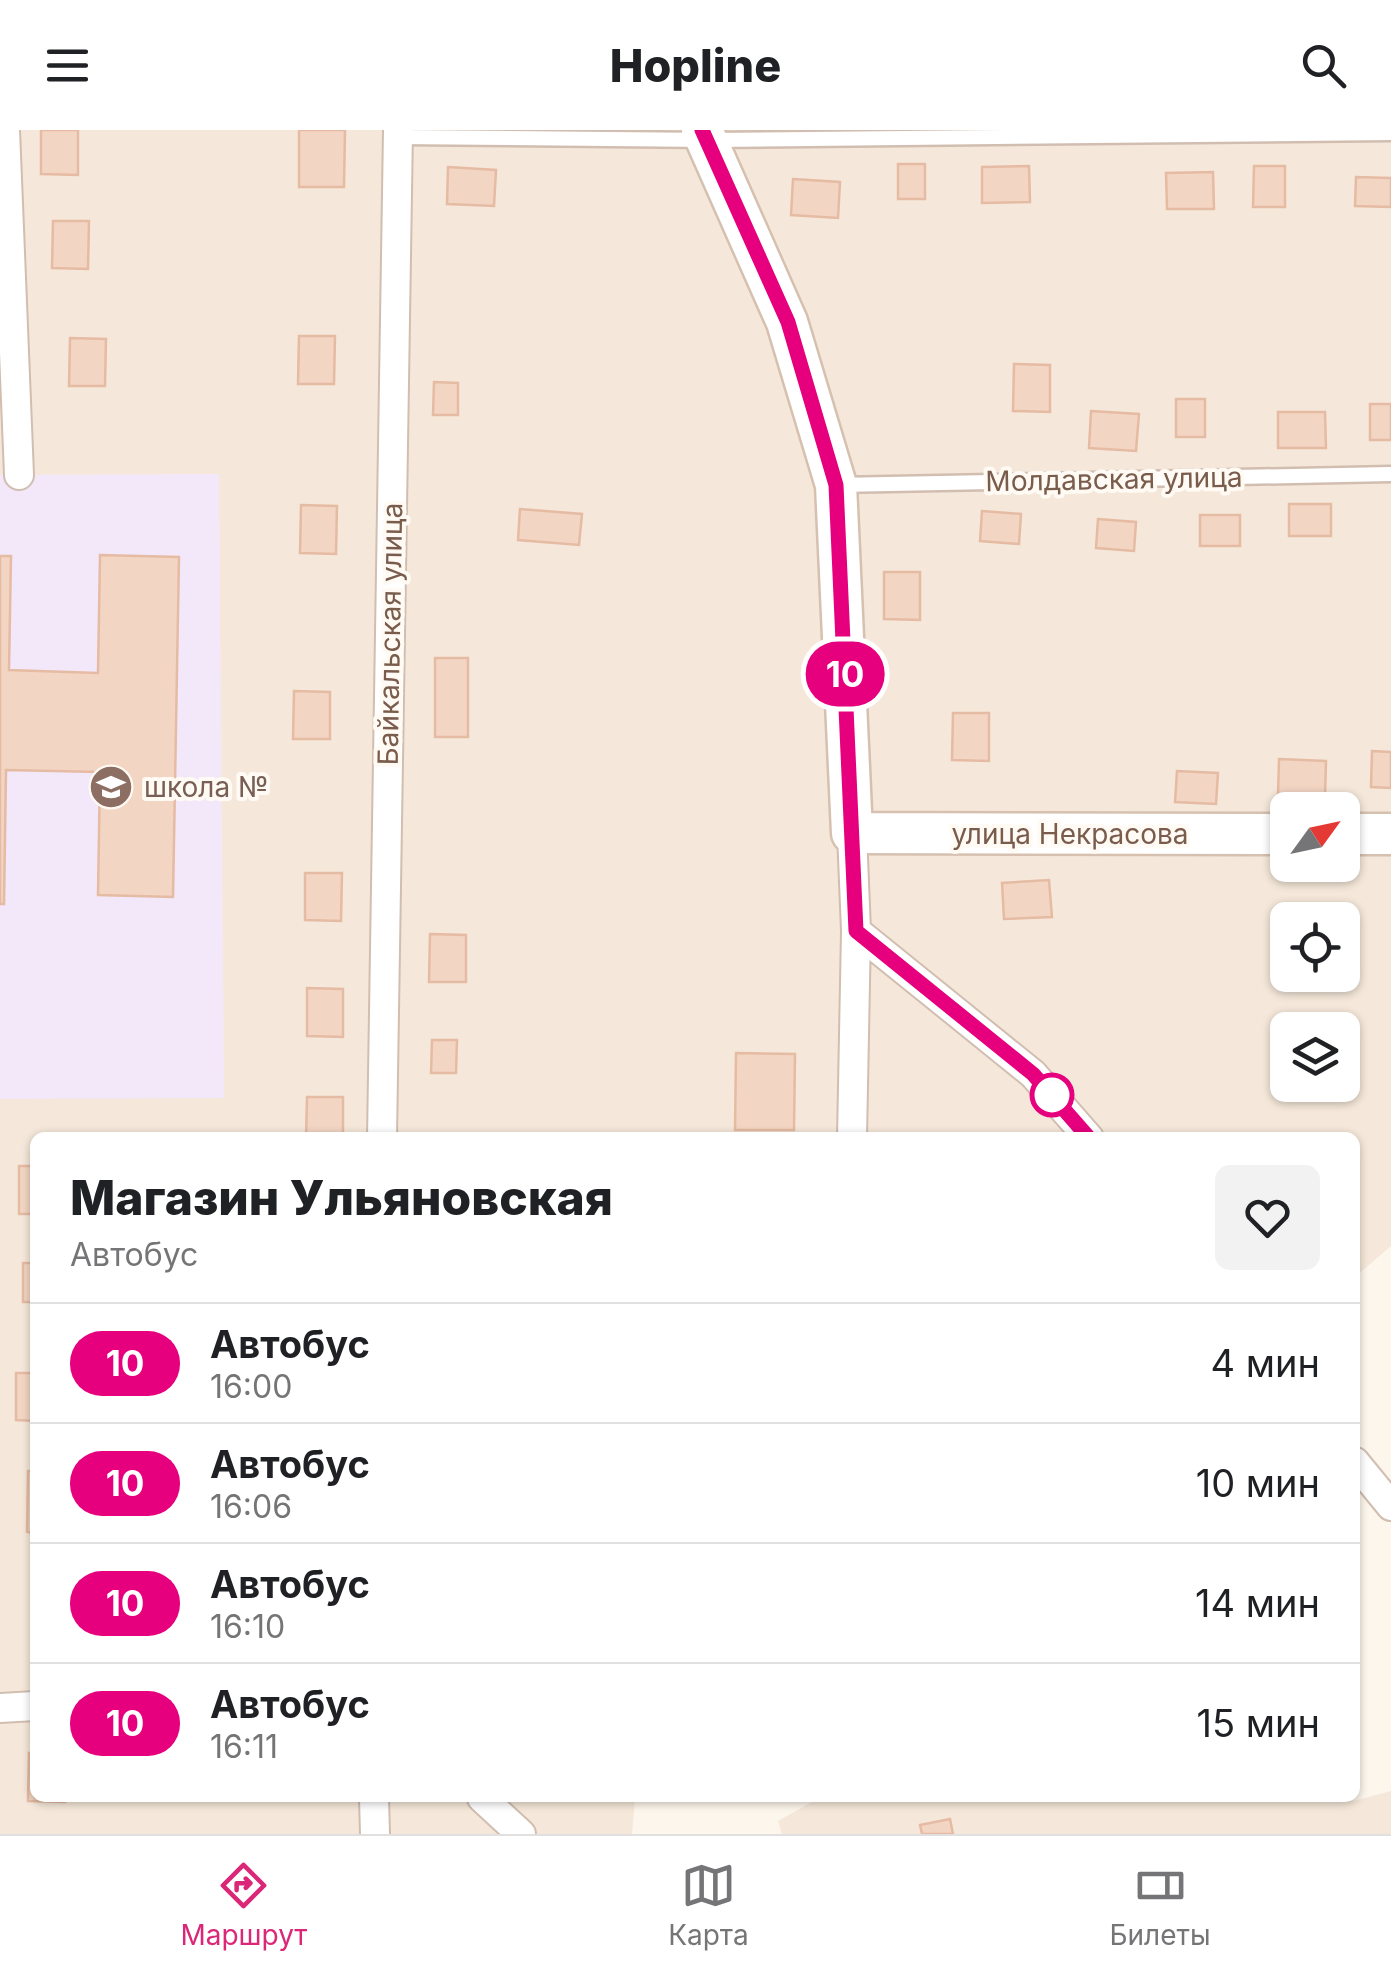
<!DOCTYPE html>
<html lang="ru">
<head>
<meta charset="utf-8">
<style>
	body { margin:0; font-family:Inter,sans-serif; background:#f2f2f2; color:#202124; height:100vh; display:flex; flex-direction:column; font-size:38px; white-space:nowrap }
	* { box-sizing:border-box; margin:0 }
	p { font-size:32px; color:#757577 }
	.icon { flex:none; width:55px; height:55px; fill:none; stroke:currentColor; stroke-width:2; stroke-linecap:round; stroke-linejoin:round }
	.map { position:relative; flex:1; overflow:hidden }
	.drawer { position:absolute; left:30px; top:1002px; width:1330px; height:670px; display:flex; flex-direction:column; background:#fff; border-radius:15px; box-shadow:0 2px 8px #0004 }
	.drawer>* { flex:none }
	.badge { padding:0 20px; border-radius:32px; font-size:35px; line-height:65px }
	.needle { width:65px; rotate:57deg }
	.controls { position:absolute; left:1270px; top:662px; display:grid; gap:20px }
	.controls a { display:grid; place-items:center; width:90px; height:90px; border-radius:15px; background:#fff; box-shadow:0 2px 8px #0004; font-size:50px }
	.map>.badge { position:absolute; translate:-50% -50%; box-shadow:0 0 0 5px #fff }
	.round { display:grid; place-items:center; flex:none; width:105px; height:105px; border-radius:15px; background:#f2f2f2 }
	.overview { display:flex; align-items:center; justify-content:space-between; height:170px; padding:0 40px }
	h1 { font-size:48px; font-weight:800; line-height:75px }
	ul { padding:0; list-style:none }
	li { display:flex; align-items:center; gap:30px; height:120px; padding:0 40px; border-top:2px solid #e0e0e0 }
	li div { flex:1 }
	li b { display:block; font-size:38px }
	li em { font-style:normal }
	li .badge { min-width:110px; font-weight:700; text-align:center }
	header { display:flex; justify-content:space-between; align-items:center; height:130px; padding:0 40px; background:#fff; font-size:45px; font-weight:800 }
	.menu { display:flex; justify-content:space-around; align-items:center; height:140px; border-top:2px solid #e0e0e0; background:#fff; font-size:28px; color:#757577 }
	.menu a { display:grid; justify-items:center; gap:5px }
	.menu .active { color:#db2777 }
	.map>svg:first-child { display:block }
	.residential { fill:#f5e8da; fill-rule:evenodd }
	.education { fill:#f3e8fa }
	.building { fill:#f3d5c3; stroke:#e6bba3; stroke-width:2.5 }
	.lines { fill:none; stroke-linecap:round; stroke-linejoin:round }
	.lane-casing { stroke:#d1beb0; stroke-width:19 }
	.street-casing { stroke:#d1beb0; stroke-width:32 }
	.secondary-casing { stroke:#d6c0b0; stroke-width:45 }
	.lane { stroke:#fff; stroke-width:14 }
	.street { stroke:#fff; stroke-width:28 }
	.secondary { stroke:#fff; stroke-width:40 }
	.line-casing { stroke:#fff; stroke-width:22 }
	.line { stroke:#e6007e; stroke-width:15 }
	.stop-dot { fill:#fff; stroke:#e6007e; stroke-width:5 }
	.labels { text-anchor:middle; stroke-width:8; stroke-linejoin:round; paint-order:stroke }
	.street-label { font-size:28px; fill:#7a5c4d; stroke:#fffaf3 }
	.education-label { font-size:28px; fill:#785e54; stroke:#fffaf3; text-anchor:start }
</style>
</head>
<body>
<header><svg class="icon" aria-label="menu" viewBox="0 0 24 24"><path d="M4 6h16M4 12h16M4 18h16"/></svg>Hopline<svg class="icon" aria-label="search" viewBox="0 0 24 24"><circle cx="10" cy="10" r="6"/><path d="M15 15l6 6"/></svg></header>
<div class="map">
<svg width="1391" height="1704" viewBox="0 0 1391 1704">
	<rect width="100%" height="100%" fill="#fdf6ec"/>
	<path class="residential" d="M 0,0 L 1391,0 L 1391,1116 L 1355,1147 L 1355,1008 L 35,1008 L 35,1668 L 635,1668 L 632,1704 L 0,1704 ZM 1288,680 L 1342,680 L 1342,735 L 1288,735 ZM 1288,790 L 1342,790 L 1342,845 L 1288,845 ZM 1288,900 L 1342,900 L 1342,955 L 1288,955 Z
		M 1391,1661 L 1391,1704 L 782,1704 L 778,1691 L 819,1668 L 1348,1668 L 1354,1671 Z"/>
	<path class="education" d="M 219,344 L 224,968 L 0,969 L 0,345 Z"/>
	<path class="building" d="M 41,0 L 78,0 L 78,45 L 41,44 Z
		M 299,0 L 345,0 L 344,57 L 299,57 Z
		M 898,34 L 925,34 L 925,69 L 898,69 Z
		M 1029,36 L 1030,72 L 982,73 L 982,37 Z
		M 1254,36 L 1285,36 L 1285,77 L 1253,77 Z
		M 448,37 L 496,40 L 494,76 L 447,74 Z
		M 1213,42 L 1214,79 L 1167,79 L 1166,43 Z
		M 1356,47 L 1391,48 L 1391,77 L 1355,76 Z
		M 793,49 L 840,52 L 838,88 L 791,85 Z
		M 53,91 L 89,91 L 88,139 L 52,138 Z
		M 299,206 L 335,206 L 334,254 L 298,254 Z
		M 70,208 L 106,209 L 105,256 L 69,256 Z
		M 1014,234 L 1050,235 L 1050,282 L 1013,281 Z
		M 434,252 L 458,253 L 458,285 L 433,285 Z
		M 1176,269 L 1205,269 L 1205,307 L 1176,307 Z
		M 1370,274 L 1391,274 L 1391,310 L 1370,310 Z
		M 1091,281 L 1139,284 L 1136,321 L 1089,318 Z
		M 1278,282 L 1325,282 L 1326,318 L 1278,318 Z
		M 1289,374 L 1331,374 L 1331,406 L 1289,406 Z
		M 301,375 L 337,376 L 336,424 L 300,423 Z
		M 520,379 L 582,384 L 579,415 L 518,410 Z
		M 982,381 L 1021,384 L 1019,414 L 980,411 Z
		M 1200,385 L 1240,385 L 1240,416 L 1200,416 Z
		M 1098,389 L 1136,392 L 1134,421 L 1096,418 Z
		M 100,425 L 179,427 L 173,767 L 98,765 L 100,642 L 6,640 L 4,774 L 0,774 L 0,426 L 11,426 L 9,540 L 98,543 Z
		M 884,442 L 920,442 L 920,490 L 884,489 Z
		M 435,528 L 468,528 L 468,607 L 435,607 Z
		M 294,561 L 330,562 L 330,609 L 293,609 Z
		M 953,583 L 989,583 L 989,631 L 952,630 Z
		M 1372,621 L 1391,622 L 1391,658 L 1371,657 Z
		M 1279,629 L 1326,631 L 1325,667 L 1278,665 Z
		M 1177,641 L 1218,643 L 1216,674 L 1175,672 Z
		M 305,743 L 342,743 L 341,791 L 305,790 Z
		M 1049,750 L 1052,787 L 1004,789 L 1002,753 Z
		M 430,804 L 466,805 L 466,852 L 429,852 Z
		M 307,858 L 343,859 L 343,907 L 307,906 Z
		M 432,910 L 457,910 L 456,943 L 431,943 Z
		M 736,923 L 795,924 L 794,1000 L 735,1000 Z
		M 307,967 L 343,967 L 343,1008 L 306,1008 Z
		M 19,1036 L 35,1036 L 35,1084 L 19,1084 Z
		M 23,1133 L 35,1133 L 35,1172 L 23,1172 Z
		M 16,1243 L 35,1243 L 35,1291 L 16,1290 Z
		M 28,1341 L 35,1341 L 35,1403 L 27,1402 Z
		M 29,1623 L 35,1624 L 35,1668 L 65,1668 L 65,1672 L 28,1671 Z
		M 950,1689 L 953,1704 L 922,1704 L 920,1695 Z"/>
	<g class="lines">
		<g class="lane-casing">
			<path id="lane" d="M 398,7 L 710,10 L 1391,3
				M 837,355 L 1391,344"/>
		</g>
		<g class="street-casing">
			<path id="street" d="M 5,0 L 19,345
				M 852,703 L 856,801 L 852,1008
				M 856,801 L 1033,944 L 1089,1008
				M 382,1008 L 398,0
				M 1355,1332 L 1391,1376
				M 0,1578 L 35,1576
				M 374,1668 L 375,1704
				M 482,1668 L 521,1704"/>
		</g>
		<g class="secondary-casing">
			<path id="secondary" d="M 702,0 L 787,192 L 836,355 L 852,703 L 1288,704
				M 1342,704 L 1391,704"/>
		</g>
		<use href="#lane" class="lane"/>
		<use href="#street" class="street"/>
		<use href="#secondary" class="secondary"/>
	</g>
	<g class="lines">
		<g class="line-casing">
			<path id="line" d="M 702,0 L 788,192 L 836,355 L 856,801 L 1033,944 L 1089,1008"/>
		</g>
		<use href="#line" class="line"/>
	</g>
	<defs>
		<g id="school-disc" transform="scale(2.25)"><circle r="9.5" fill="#8d6e63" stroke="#fffaf3"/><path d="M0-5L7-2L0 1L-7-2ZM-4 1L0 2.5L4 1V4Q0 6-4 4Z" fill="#fff"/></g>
	</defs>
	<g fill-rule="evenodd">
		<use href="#school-disc" x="111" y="657"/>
	</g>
	<circle class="stop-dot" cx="1052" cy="965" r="20"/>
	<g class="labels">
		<g class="street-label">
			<text transform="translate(1114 349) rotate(-1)" y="10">Молдавская улица</text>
			<text transform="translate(390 504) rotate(-89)" y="10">Байкальская улица</text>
			<text x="1070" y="714">улица Некрасова</text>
		</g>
		<g class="education-label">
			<text x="144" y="667">школа №</text>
		</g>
	</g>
</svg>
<div class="controls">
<a><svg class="needle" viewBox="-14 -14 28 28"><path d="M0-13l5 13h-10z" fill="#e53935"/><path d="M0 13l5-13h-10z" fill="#757577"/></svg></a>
<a><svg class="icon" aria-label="locate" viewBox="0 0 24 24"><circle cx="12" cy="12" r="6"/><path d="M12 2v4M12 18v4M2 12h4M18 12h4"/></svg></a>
<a><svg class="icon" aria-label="layers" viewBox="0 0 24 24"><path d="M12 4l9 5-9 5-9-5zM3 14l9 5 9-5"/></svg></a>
</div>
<b class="badge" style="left:845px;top:544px;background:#e6007e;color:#fff">10</b>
<section class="drawer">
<div class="overview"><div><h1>Магазин Ульяновская</h1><p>Автобус</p></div><a class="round"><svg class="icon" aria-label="heart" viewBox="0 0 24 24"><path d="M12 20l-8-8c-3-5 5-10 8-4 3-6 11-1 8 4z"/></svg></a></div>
<ul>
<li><span class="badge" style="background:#e6007e;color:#fff">10</span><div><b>Автобус</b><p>16:00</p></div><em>4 мин</em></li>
<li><span class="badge" style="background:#e6007e;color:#fff">10</span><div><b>Автобус</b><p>16:06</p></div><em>10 мин</em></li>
<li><span class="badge" style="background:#e6007e;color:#fff">10</span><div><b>Автобус</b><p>16:10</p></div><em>14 мин</em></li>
<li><span class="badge" style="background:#e6007e;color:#fff">10</span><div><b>Автобус</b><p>16:11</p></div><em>15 мин</em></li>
</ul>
</section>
</div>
<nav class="menu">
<a class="active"><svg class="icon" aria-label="directions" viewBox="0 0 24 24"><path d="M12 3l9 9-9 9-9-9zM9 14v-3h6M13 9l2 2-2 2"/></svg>Маршрут</a>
<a><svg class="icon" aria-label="map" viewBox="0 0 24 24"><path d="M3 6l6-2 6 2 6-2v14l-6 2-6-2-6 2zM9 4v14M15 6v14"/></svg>Карта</a>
<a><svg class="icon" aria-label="tickets" viewBox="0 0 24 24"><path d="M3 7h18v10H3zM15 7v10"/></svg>Билеты</a>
</nav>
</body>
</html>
